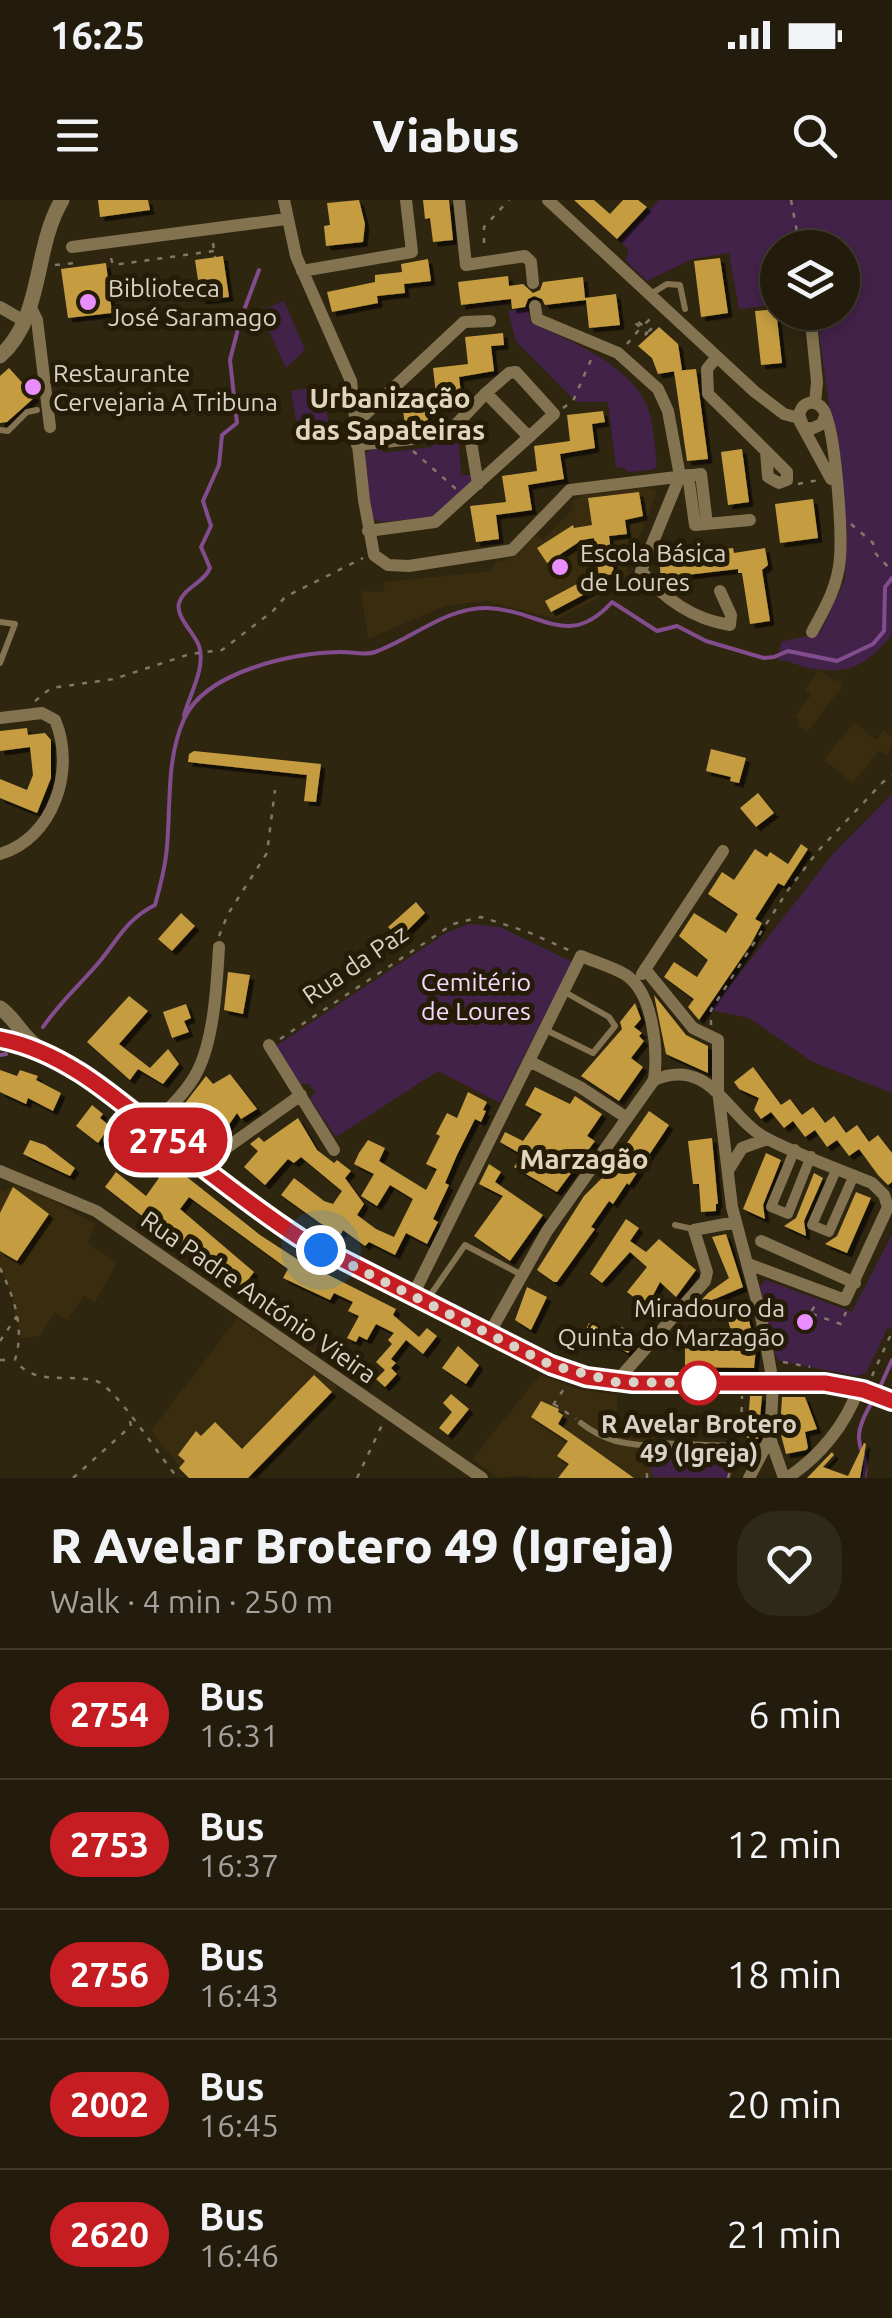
<!DOCTYPE html>
<html lang="en">
<head>
<meta charset="utf-8">
<style>
	body { margin:0; font-family:Ubuntu,sans-serif; background:#2f291a; color:#f1f3f6; height:100vh; display:flex; flex-direction:column; font-size:38px; white-space:nowrap }
	* { box-sizing:border-box; margin:0 }
	p { font-size:32px; color:#a3a19d }
	.icon { flex:none; width:55px; height:55px; fill:none; stroke:currentColor; stroke-width:2; stroke-linecap:round; stroke-linejoin:round }
	.map { position:relative; height:1278px; overflow:hidden }
	.side { display:flex; flex-direction:column; background:#231c0c; flex:1 }
	.side>* { flex:none }
	.badge { padding:0 20px; border-radius:32px; font-size:35px; line-height:65px }
	.tools { position:absolute; left:760px; top:30px; display:grid; gap:20px }
	.tools a { display:grid; place-items:center; width:100px; height:100px; border-radius:50%; background:#231c0c; box-shadow:0 5px 15px #0003,0 0 0 2px #403a2d; font-size:50px }
	.you { position:absolute; width:50px; height:50px; margin:-25px; border:8px solid #fff; border-radius:50%; background:#1a73e8; box-shadow:0 0 0 15px #1a73e833 }
	.map>.badge { position:absolute; translate:-50% -50%; box-shadow:0 0 0 5px #fff }
	.round { display:grid; place-items:center; flex:none; width:105px; height:105px; border-radius:40px; background:#2f291a }
	.head { display:flex; align-items:center; justify-content:space-between; height:170px; padding:0 50px }
	h1 { font-size:48px; font-weight:800; line-height:75px }
	ul { padding:0; list-style:none }
	li { display:flex; align-items:center; gap:30px; height:130px; padding:0 50px; border-top:2px solid #403a2d }
	li div { flex:1 }
	li b { display:block; font-size:38px }
	li em { font-style:normal }
	li .badge { min-width:110px; font-weight:700; text-align:center }
	.status { display:flex; justify-content:space-between; align-items:center; height:70px; padding:0 50px; background:#231c0c; direction:ltr }
	.status svg { height:28px; fill:currentColor }
	header { display:flex; justify-content:space-between; align-items:center; height:130px; padding:0 50px; background:#231c0c; font-size:45px; font-weight:800 }
	.map>svg:first-child { display:block }
	.built { fill:#392c0f }
	.green { fill:#432249 }
	.lines { fill:none; stroke-linecap:round; stroke-linejoin:round }
	.stream { stroke:#834c8e; stroke-width:4 }
	.building { fill:#c59d41; filter:url(#shadow) }
	.path { stroke:#817968; stroke-width:2.5; stroke-dasharray:5 8; stroke-linecap:butt }
	.service { stroke:#837350; stroke-width:6 }
	.pedestrian { stroke:#837350; stroke-width:10 }
	.minor { stroke:#837350; stroke-width:12 }
	.tertiary { stroke:#837350; stroke-width:15 }
	.primary { stroke:#e2bf75; stroke-width:20 }
	.line-casing { stroke:#fff; stroke-width:22 }
	.line { stroke:#c61d23; stroke-width:15 }
	.walk { stroke:#d9d2c6; stroke-width:10; stroke-dasharray:0 18 }
	.poi-dot { fill:#ea8dfd; stroke:#251c07; stroke-width:4 }
	.stop-dot { fill:#fff; stroke:#c61d23; stroke-width:5 }
	.labels { text-anchor:middle; stroke-width:10; stroke-linejoin:round; paint-order:stroke }
	.poi-label { font-size:25px; fill:#d9d2c6; stroke:#251c07; text-anchor:start }
	.street-label { font-size:25px; fill:#d9d2c6; stroke:#251c07 }
	.park-label { font-size:25px; fill:#f7d8fd; stroke:#251c07 }
	.stop-label { font-size:25px; font-weight:bold; fill:#d9d2c6; stroke:#251c07 }
	.neighbourhood-label { font-size:28px; font-weight:bold; fill:#e1d5bb; stroke:#251c07 }
</style>
</head>
<body>
<div class="status"><b>16:25</b><svg viewBox="0 0 49 12"><path d="M0 12V9h3v3zM5 12V6h3v6zM10 12V3h3v9zM15 12V0h3v12zM26 1h20v11H26zM47 4h2v5h-2z"/></svg></div>
<header><svg class="icon" aria-label="menu" viewBox="0 0 24 24"><path d="M4 6h16M4 12h16M4 18h16"/></svg>Viabus<svg class="icon" aria-label="search" viewBox="0 0 24 24"><circle cx="10" cy="10" r="6"/><path d="M15 15l6 6"/></svg></header>
<div class="map">
<svg width="892" height="1278" viewBox="0 0 892 1278">
	<defs>
		<filter id="shadow"><feDropShadow dx="4.5" dy="4.5" stdDeviation="0" flood-color="#0009"/></filter>
	</defs>
	<rect width="100%" height="100%" fill="#2f2610"/>
	<path class="built" d="M 645,288 L 655,290 L 656,295 L 626,370 L 633,375 L 628,388 L 621,386 L 558,419 L 486,401 L 445,406 L 368,439 L 361,391 L 383,392 L 385,382 L 492,371 L 494,363 L 512,358 L 535,335 L 543,340 L 573,309 L 570,301 L 584,295 Z
		M 819,470 L 837,482 L 840,479 L 843,486 L 807,532 L 797,524 L 799,520 L 795,516 L 811,495 L 805,489 Z
		M 854,522 L 876,540 L 884,530 L 892,537 L 892,548 L 886,556 L 879,551 L 853,583 L 824,560 Z
		M 14,985 L 50,999 L 95,1024 L 88,1043 L 117,1063 L 95,1102 L 84,1096 L 67,1120 L 55,1112 L 40,1136 L 20,1139 L 11,1092 L 0,1069 L 0,989 L 3,992 Z
		M 237,1118 L 338,1187 L 248,1278 L 189,1278 L 151,1231 Z
		M 540,1175 L 578,1189 L 617,1195 L 617,1229 L 654,1230 L 654,1256 L 737,1257 L 731,1278 L 531,1278 L 528,1275 L 499,1278 L 472,1259 Z"/>
	<path class="green" d="M 659,0 L 892,0 L 892,435 C 865,466 851,475 809,468 C 798,466 789,460 778,460 L 781,442 L 820,433 L 845,380 L 847,328 L 816,113 L 842,112 L 842,48 L 778,48 L 777,105 L 739,109 L 729,53 L 692,59 L 647,81 L 625,60 L 629,50 L 620,41 Z
		M 284,101 L 305,150 L 286,168 L 260,111 Z
		M 527,108 L 531,123 C 571,141 634,166 649,211 C 654,228 655,248 657,266 L 652,270 L 628,272 L 623,267 L 616,268 L 608,202 L 576,202 L 516,141 L 508,111 Z
		M 322,186 L 330,232 L 299,237 L 291,191 Z
		M 459,235 L 467,243 L 459,245 L 461,275 L 472,275 L 472,281 L 431,317 L 383,322 L 372,319 L 365,253 L 381,246 L 383,253 L 432,247 L 435,239 Z
		M 892,594 L 892,893 L 813,862 L 749,818 L 711,810 L 834,653 Z
		M 469,724 L 500,727 L 572,762 L 500,903 L 438,871 L 336,937 L 310,899 L 315,892 L 309,884 L 296,884 L 276,846 L 446,733 Z
		M 892,1034 L 892,1129 L 888,1127 L 866,1173 L 856,1176 L 780,1161 L 775,1155 L 760,1086 L 766,1080 L 852,1112 Z
		M 667,1260 L 674,1260 L 676,1267 L 677,1260 L 688,1260 L 688,1271 L 691,1271 L 691,1261 L 703,1261 L 706,1267 L 706,1261 L 718,1261 L 719,1267 L 722,1261 L 732,1261 L 727,1278 L 653,1277 L 650,1263 L 660,1263 L 663,1267 Z"/>
	<g class="lines">
		<path class="stream" d="M 184,515 C 190,494 206,467 199,446 C 195,434 175,416 179,403 C 183,388 204,383 210,368 L 201,347 L 211,326 L 203,301 L 219,265 L 222,235 L 237,223 L 230,160 L 240,121 L 259,70
			M 43,827 C 60,802 81,784 100,761 C 119,738 127,719 155,705 C 160,686 166,666 167,646 C 171,603 166,560 184,519 C 205,472 291,453 338,452 C 350,451 364,456 375,452 C 412,439 446,407 487,408 C 541,410 568,451 612,402 L 657,431 L 677,426 L 706,441 L 764,458 L 774,457 L 788,451 L 837,461 L 873,444 L 884,431 L 885,387 L 892,378
			M 0,855 L 6,854
			M 880,1187 L 892,1160
			M 864,1278 C 869,1255 860,1256 859,1239 C 858,1226 867,1211 873,1200"/>
	</g>
	<path class="building" d="M 98,0 L 148,0 L 150,10 L 100,17 Z
		M 359,0 L 365,24 L 363,42 L 326,46 L 324,26 L 330,25 L 327,3 Z
		M 423,0 L 449,0 L 453,40 L 433,42 L 430,18 L 425,19 Z
		M 574,0 L 594,0 L 610,14 L 623,0 L 638,0 L 647,7 L 617,39 Z
		M 223,56 L 229,97 L 201,100 L 195,60 Z
		M 720,58 L 728,113 L 701,117 L 694,61 Z
		M 428,59 L 431,81 L 404,84 L 405,93 L 377,96 L 378,103 L 332,112 L 327,92 L 375,82 L 375,75 L 402,72 L 401,64 Z
		M 106,63 L 112,113 L 68,118 L 61,69 Z
		M 508,76 L 509,86 L 523,84 L 533,93 L 540,90 L 543,82 L 583,77 L 585,98 L 616,94 L 620,125 L 589,128 L 586,100 L 545,105 L 542,99 L 534,96 L 528,99 L 525,107 L 512,109 L 511,99 L 461,105 L 458,82 Z
		M 776,109 L 782,163 L 761,165 L 755,111 Z
		M 659,127 L 678,144 L 682,170 L 658,174 L 652,158 L 638,146 Z
		M 503,133 L 504,145 L 491,146 L 494,171 L 459,177 L 462,201 L 426,207 L 429,227 L 406,230 L 401,198 L 436,194 L 433,168 L 468,164 L 465,137 Z
		M 9,168 L 35,197 L 7,222 L 0,223 L 0,176 Z
		M 696,169 L 708,259 L 687,261 L 674,171 Z
		M 603,211 L 605,222 L 592,224 L 595,248 L 560,254 L 564,279 L 528,285 L 532,310 L 496,315 L 499,339 L 476,342 L 470,306 L 506,302 L 502,276 L 537,271 L 534,246 L 570,241 L 567,215 Z
		M 742,249 L 749,302 L 728,305 L 721,252 Z
		M 639,292 L 643,316 L 625,320 L 627,334 L 609,336 L 614,374 L 599,376 L 594,338 L 582,340 L 547,363 L 537,348 L 573,325 L 574,328 L 592,325 L 588,298 Z
		M 813,299 L 818,338 L 780,343 L 775,304 Z
		M 733,348 L 734,353 L 765,348 L 768,365 L 762,370 L 770,421 L 750,424 L 742,373 L 738,373 L 738,369 L 661,378 L 659,359 Z
		M 594,375 L 600,386 L 551,412 L 545,401 Z
		M 27,528 L 28,535 L 45,533 L 51,540 L 51,578 L 37,613 L 0,598 L 0,579 L 27,590 L 33,575 L 30,547 L 0,551 L 0,531 Z
		M 711,549 L 746,558 L 739,583 L 730,581 L 731,577 L 706,571 Z
		M 194,551 L 321,564 L 316,602 L 304,601 L 307,575 L 188,562 L 189,554 Z
		M 758,593 L 774,613 L 756,627 L 740,608 Z
		M 801,644 L 808,649 L 784,686 L 778,683 L 755,719 L 762,723 L 751,744 L 699,820 L 688,807 L 694,799 L 664,777 L 674,762 L 697,777 L 708,760 L 679,736 L 694,713 L 726,733 L 738,714 L 708,694 L 722,672 L 734,680 L 755,649 L 767,657 L 770,652 L 788,664 Z
		M 416,702 L 425,713 L 400,738 L 388,727 Z
		M 181,713 L 195,726 L 172,751 L 158,739 Z
		M 228,772 L 250,775 L 243,814 L 224,810 Z
		M 654,795 L 686,835 L 708,846 L 708,873 L 666,854 Z
		M 129,796 L 148,811 L 119,844 L 150,868 L 168,849 L 179,864 L 163,884 L 138,869 L 130,880 L 87,842 Z
		M 635,803 L 641,819 L 634,827 L 642,833 L 639,836 L 644,841 L 631,858 L 643,867 L 619,901 L 581,876 L 622,829 L 620,822 Z
		M 186,804 L 191,818 L 184,821 L 189,832 L 172,838 L 163,812 Z
		M 753,867 L 781,905 L 790,899 L 802,915 L 813,907 L 825,923 L 834,916 L 846,933 L 857,925 L 869,942 L 878,935 L 892,953 L 892,982 L 888,985 L 878,975 L 859,949 L 849,956 L 837,940 L 827,947 L 815,930 L 805,937 L 793,921 L 784,928 L 771,912 L 761,919 L 754,910 L 759,898 L 739,889 L 734,882 Z
		M 0,870 L 17,876 L 20,870 L 38,876 L 36,880 L 61,893 L 53,911 L 28,898 L 26,904 L 0,892 Z
		M 230,874 L 257,909 L 241,919 L 237,913 L 226,929 L 219,924 L 216,927 L 204,919 L 194,931 L 175,916 L 206,876 L 213,884 Z
		M 535,887 L 570,904 L 575,896 L 602,914 L 587,936 L 595,941 L 557,992 L 514,967 L 523,955 L 500,942 L 505,932 L 523,941 L 542,914 L 525,905 Z
		M 468,892 L 487,902 L 483,910 L 486,911 L 481,922 L 475,919 L 457,955 L 445,983 L 449,985 L 433,1019 L 438,1022 L 427,1044 L 406,1033 L 395,1055 L 369,1042 L 365,1046 L 343,1030 L 341,1034 L 320,1023 L 281,995 L 294,978 L 324,1001 L 333,1004 L 342,991 L 301,957 L 294,963 L 288,959 L 265,985 L 244,967 L 258,951 L 250,944 L 259,937 L 264,942 L 298,918 L 317,950 L 334,963 L 337,960 L 351,971 L 345,978 L 364,1004 L 357,1015 L 376,1029 L 394,1037 L 413,999 L 390,985 L 377,1006 L 361,996 L 374,974 L 354,964 L 359,953 L 368,940 L 385,948 L 379,961 L 426,990 L 437,969 L 426,964 L 440,936 L 436,934 L 447,913 L 457,918 Z
		M 92,905 L 103,914 L 100,918 L 110,926 L 98,943 L 76,926 Z
		M 649,911 L 669,925 L 629,985 L 627,983 L 613,1004 L 609,1001 L 591,1027 L 595,1029 L 557,1082 L 554,1082 L 537,1070 L 584,996 L 604,976 Z
		M 712,938 L 718,1004 L 716,1004 L 716,1011 L 701,1012 L 699,984 L 693,984 L 688,941 Z
		M 30,940 L 45,945 L 75,968 L 70,976 L 23,954 Z
		M 144,943 L 260,1035 L 297,1059 L 396,1109 L 393,1115 L 419,1137 L 427,1128 L 437,1136 L 423,1154 L 406,1140 L 391,1159 L 396,1163 L 391,1168 L 397,1174 L 385,1187 L 376,1179 L 385,1170 L 376,1162 L 392,1144 L 388,1140 L 394,1133 L 376,1124 L 367,1140 L 359,1136 L 356,1142 L 347,1138 L 359,1116 L 348,1111 L 353,1102 L 334,1093 L 330,1100 L 283,1078 L 288,1069 L 189,997 L 180,1009 L 254,1072 L 241,1089 L 225,1077 L 227,1074 L 195,1048 L 191,1054 L 105,987 L 116,972 L 146,996 L 159,978 L 132,957 Z
		M 766,953 L 781,960 L 763,1005 L 765,1019 L 743,1009 Z
		M 489,964 L 501,972 L 495,982 L 543,1015 L 510,1061 L 474,1036 L 503,996 L 479,984 Z
		M 814,973 L 823,978 L 804,1021 L 806,1036 L 784,1026 L 796,1018 Z
		M 13,987 L 49,1014 L 17,1061 L 0,1051 L 0,1013 Z
		M 856,992 L 871,998 L 847,1053 L 825,1044 L 837,1036 Z
		M 626,1019 L 639,1028 L 630,1041 L 646,1052 L 659,1039 L 696,1070 L 676,1097 L 660,1082 L 647,1107 L 627,1092 L 647,1067 L 630,1052 L 602,1083 L 590,1074 Z
		M 726,1034 L 743,1087 L 694,1108 L 708,1093 L 729,1078 L 712,1037 Z
		M 527,1087 L 547,1097 L 531,1130 L 515,1120 Z
		M 745,1105 L 756,1148 L 754,1168 L 685,1167 L 685,1147 L 736,1148 L 725,1110 Z
		M 589,1123 L 617,1136 L 622,1127 L 639,1138 L 628,1153 L 601,1137 L 598,1145 L 582,1138 Z
		M 458,1146 L 479,1165 L 466,1184 L 442,1168 Z
		M 314,1175 L 332,1192 L 248,1278 L 189,1278 L 179,1268 L 185,1261 L 178,1255 L 196,1231 L 201,1236 L 215,1222 L 242,1249 Z
		M 451,1194 L 469,1209 L 448,1235 L 439,1228 L 452,1212 L 443,1203 Z
		M 750,1196 L 762,1196 L 758,1239 L 747,1238 Z
		M 782,1197 L 805,1197 L 817,1229 L 805,1232 L 808,1248 L 806,1250 L 786,1254 L 780,1231 Z
		M 541,1201 L 559,1209 L 558,1212 L 563,1215 L 558,1224 L 634,1278 L 558,1278 L 569,1264 L 557,1256 L 568,1241 L 531,1217 Z
		M 864,1243 L 866,1244 L 860,1278 L 807,1278 L 832,1252 L 834,1255 L 823,1267 L 848,1276 Z"/>
	<g class="lines">
		<path class="path" d="M 791,0 L 800,48
			M 213,43 L 215,57
			M 484,43 L 484,27 L 509,0
			M 111,58 L 113,65 L 214,51
			M 55,65 L 76,63
			M 627,144 L 638,131 L 644,136 L 647,133 L 634,122 L 636,120 L 649,131 L 652,128 L 646,123 L 653,116
			M 563,208 L 573,201 L 593,155
			M 413,251 L 456,289
			M 798,284 L 819,280
			M 851,324 L 873,343 L 876,354 L 892,371
			M 35,501 L 51,488 L 114,479 L 190,454 L 222,450 L 273,411 L 285,397 L 363,358
			M 219,736 L 228,714 L 267,653 L 275,590
			M 711,825 L 711,810 L 788,690 L 818,651 L 883,582 L 892,576
			M 280,839 L 453,724 L 481,717 L 528,732 L 571,751
			M 0,1068 C 14,1098 25,1127 15,1160 C 35,1187 67,1173 96,1181 C 115,1186 161,1259 178,1278
			M 812,1114 L 841,1124 L 846,1112
			M 805,1122 L 817,1102
			M 0,1141 L 17,1116
			M 0,1160 L 13,1160
			M 783,1162 L 810,1167
			M 872,1176 L 892,1132
			M 554,1204 L 576,1219
			M 553,1205 L 566,1186
			M 741,1238 L 742,1196
			M 647,1262 L 664,1262 L 667,1259
			M 73,1278 L 131,1226 L 129,1216
			M 357,1278 L 382,1225
			M 647,1278 L 647,1262
			M 728,1278 L 733,1262"/>
		<path class="service" d="M 649,95 L 667,84 L 680,85 L 685,109
			M 0,230 L 8,231 L 27,212 L 37,210
			M 0,422 L 15,424 L 0,463
			M 546,830 L 593,853 L 615,826 L 609,817 L 563,791
			M 675,1025 L 693,1029
			M 427,1100 L 465,1045 L 520,1074
			M 581,1223 C 604,1241 623,1244 652,1246"/>
		<path class="pedestrian" d="M 795,949 L 771,1007 L 788,1014 L 811,956
			M 837,968 L 812,1025 L 829,1032 L 854,975"/>
		<path class="minor" d="M 284,0 L 296,56 L 351,181 L 364,300 L 374,355 L 388,365 L 409,366 L 512,350 L 570,290 L 701,274 L 707,324
			M 459,0 L 466,65 L 525,56 L 531,62 L 533,83
			M 548,0 L 755,192 L 784,214 L 799,218
			M 72,47 L 286,19
			M 302,71 L 412,52 L 406,0
			M 30,106 L 37,120 L 50,227
			M 535,106 L 537,119 L 618,153 L 658,189 L 668,211 L 680,276 L 641,371 C 665,399 692,419 730,425 L 731,415 L 720,391
			M 0,107 L 24,121
			M 810,112 L 817,182 L 815,203
			M 716,158 L 707,169 L 708,194 L 766,251 L 768,277 L 779,283 L 787,280 L 787,272 L 766,251
			M 486,193 L 509,173 L 516,172 L 554,214 L 529,237
			M 357,222 L 464,122 L 490,121
			M 800,222 L 831,279
			M 450,231 L 464,232 L 471,242 L 478,284
			M 357,245 L 440,236 L 450,231 L 486,193 L 529,237 L 435,322 L 368,331
			M 688,275 L 695,325 L 750,320
			M 812,432 C 825,408 838,386 840,358 C 842,332 836,229 823,209 C 820,205 815,202 809,203 C 802,205 802,208 799,214 L 803,226 L 811,229 L 822,224 L 825,216
			M 0,518 L 42,513 L 55,520 C 76,569 54,638 0,654
			M 645,769 L 693,828 L 718,840 L 718,890 L 732,1007 L 761,1116 L 773,1183 L 770,1238 L 749,1278
			M 642,774 L 723,651
			M 269,845 L 334,950
			M 529,861 L 580,887 L 627,918
			M 151,926 C 167,910 187,892 197,872 C 214,840 217,783 219,747
			M 200,965 L 212,954 L 225,949 L 301,895
			M 729,969 L 742,948 L 767,939
			M 0,971 L 96,1011 L 482,1278
			M 761,1041 L 855,1083
			M 412,1097 L 581,756 C 595,762 613,767 626,775 C 654,794 658,851 654,880
			M 489,1134 L 547,1031 L 654,880 C 710,856 726,915 764,937 C 793,953 840,970 872,983 L 884,995 L 888,1007 L 845,1100 L 748,1064
			M 616,1182 L 705,1081 L 707,1072 L 694,1030 L 736,1022
			M 770,1238 L 784,1278
			M 653,1246 L 763,1250
			M 787,1278 C 819,1257 846,1225 858,1189"/>
		<path class="tertiary" d="M 0,156 C 44,117 33,48 62,0
			M 0,808 C 16,819 22,837 38,847"/>
		<path class="primary" d="M 0,839 C 64,852 115,897 164,937 C 209,972 253,1007 300,1038 L 551,1165 L 587,1177 L 616,1182 L 825,1183 L 849,1187 L 892,1201"/>
	</g>
	<g class="lines">
		<g class="line-casing">
			<path id="line" d="M 0,839 C 67,852 119,901 170,942 C 213,975 255,1009 300,1038 L 551,1165 L 586,1177 L 633,1183 L 825,1183 L 863,1190 L 892,1201"/>
		</g>
		<use href="#line" class="line"/>
		<path class="walk" d="M 321,1050 L 551,1165 L 616,1182 L 699,1183"/>
	</g>
	<g class="poi-dot">
		<circle cx="88" cy="102" r="10"/>
		<circle cx="33" cy="187" r="10"/>
		<circle cx="560" cy="367" r="10"/>
		<circle cx="805" cy="1122" r="10"/>
	</g>
	<circle class="stop-dot" cx="699" cy="1183" r="20"/>
	<g class="labels">
		<g class="poi-label">
			<text x="108" y="97">Biblioteca<tspan x="108" dy="29">José Saramago</tspan></text>
			<text x="53" y="182">Restaurante<tspan x="53" dy="29">Cervejaria A Tribuna</tspan></text>
			<text x="580" y="362">Escola Básica<tspan x="580" dy="29">de Loures</tspan></text>
			<text x="785" y="1117" text-anchor="end">Miradouro da<tspan x="785" dy="29">Quinta do Marzagão</tspan></text>
		</g>
		<g class="street-label">
			<text transform="translate(355 764) rotate(-34)" y="9">Rua da Paz</text>
			<text transform="translate(259 1097) rotate(35)" y="9">Rua Padre António Vieira</text>
		</g>
		<g class="park-label">
			<text x="476" y="791">Cemitério<tspan x="476" dy="29">de Loures</tspan></text>
		</g>
		<g class="stop-label">
			<text x="699" y="1233">R Avelar Brotero<tspan x="699" dy="29">49 (Igreja)</tspan></text>
		</g>
		<g class="neighbourhood-label">
			<text x="390" y="208">Urbanização<tspan x="390" dy="32">das Sapateiras</tspan></text>
			<text x="584" y="969">Marzagão</text>
		</g>
	</g>
</svg>
<div class="tools">
<a><svg class="icon" aria-label="layers" viewBox="0 0 24 24"><path d="M12 4l9 5-9 5-9-5zM3 14l9 5 9-5"/></svg></a>
</div>
<div class="you" style="left:321px;top:1050px"></div>
<b class="badge" style="left:168px;top:940px;background:#c61d23;color:#fff">2754</b>
</div>
<section class="side">
<div class="head"><div><h1>R Avelar Brotero 49 (Igreja)</h1><p>Walk · 4 min · 250 m</p></div><a class="round"><svg class="icon" aria-label="heart" viewBox="0 0 24 24"><path d="M12 20l-8-8c-3-5 5-10 8-4 3-6 11-1 8 4z"/></svg></a></div>
<ul>
<li><span class="badge" style="background:#c61d23;color:#fff">2754</span><div><b>Bus</b><p>16:31</p></div><em>6 min</em></li>
<li><span class="badge" style="background:#c61d23;color:#fff">2753</span><div><b>Bus</b><p>16:37</p></div><em>12 min</em></li>
<li><span class="badge" style="background:#c61d23;color:#fff">2756</span><div><b>Bus</b><p>16:43</p></div><em>18 min</em></li>
<li><span class="badge" style="background:#c61d23;color:#fff">2002</span><div><b>Bus</b><p>16:45</p></div><em>20 min</em></li>
<li><span class="badge" style="background:#c61d23;color:#fff">2620</span><div><b>Bus</b><p>16:46</p></div><em>21 min</em></li>
</ul>
</section>
</body>
</html>
